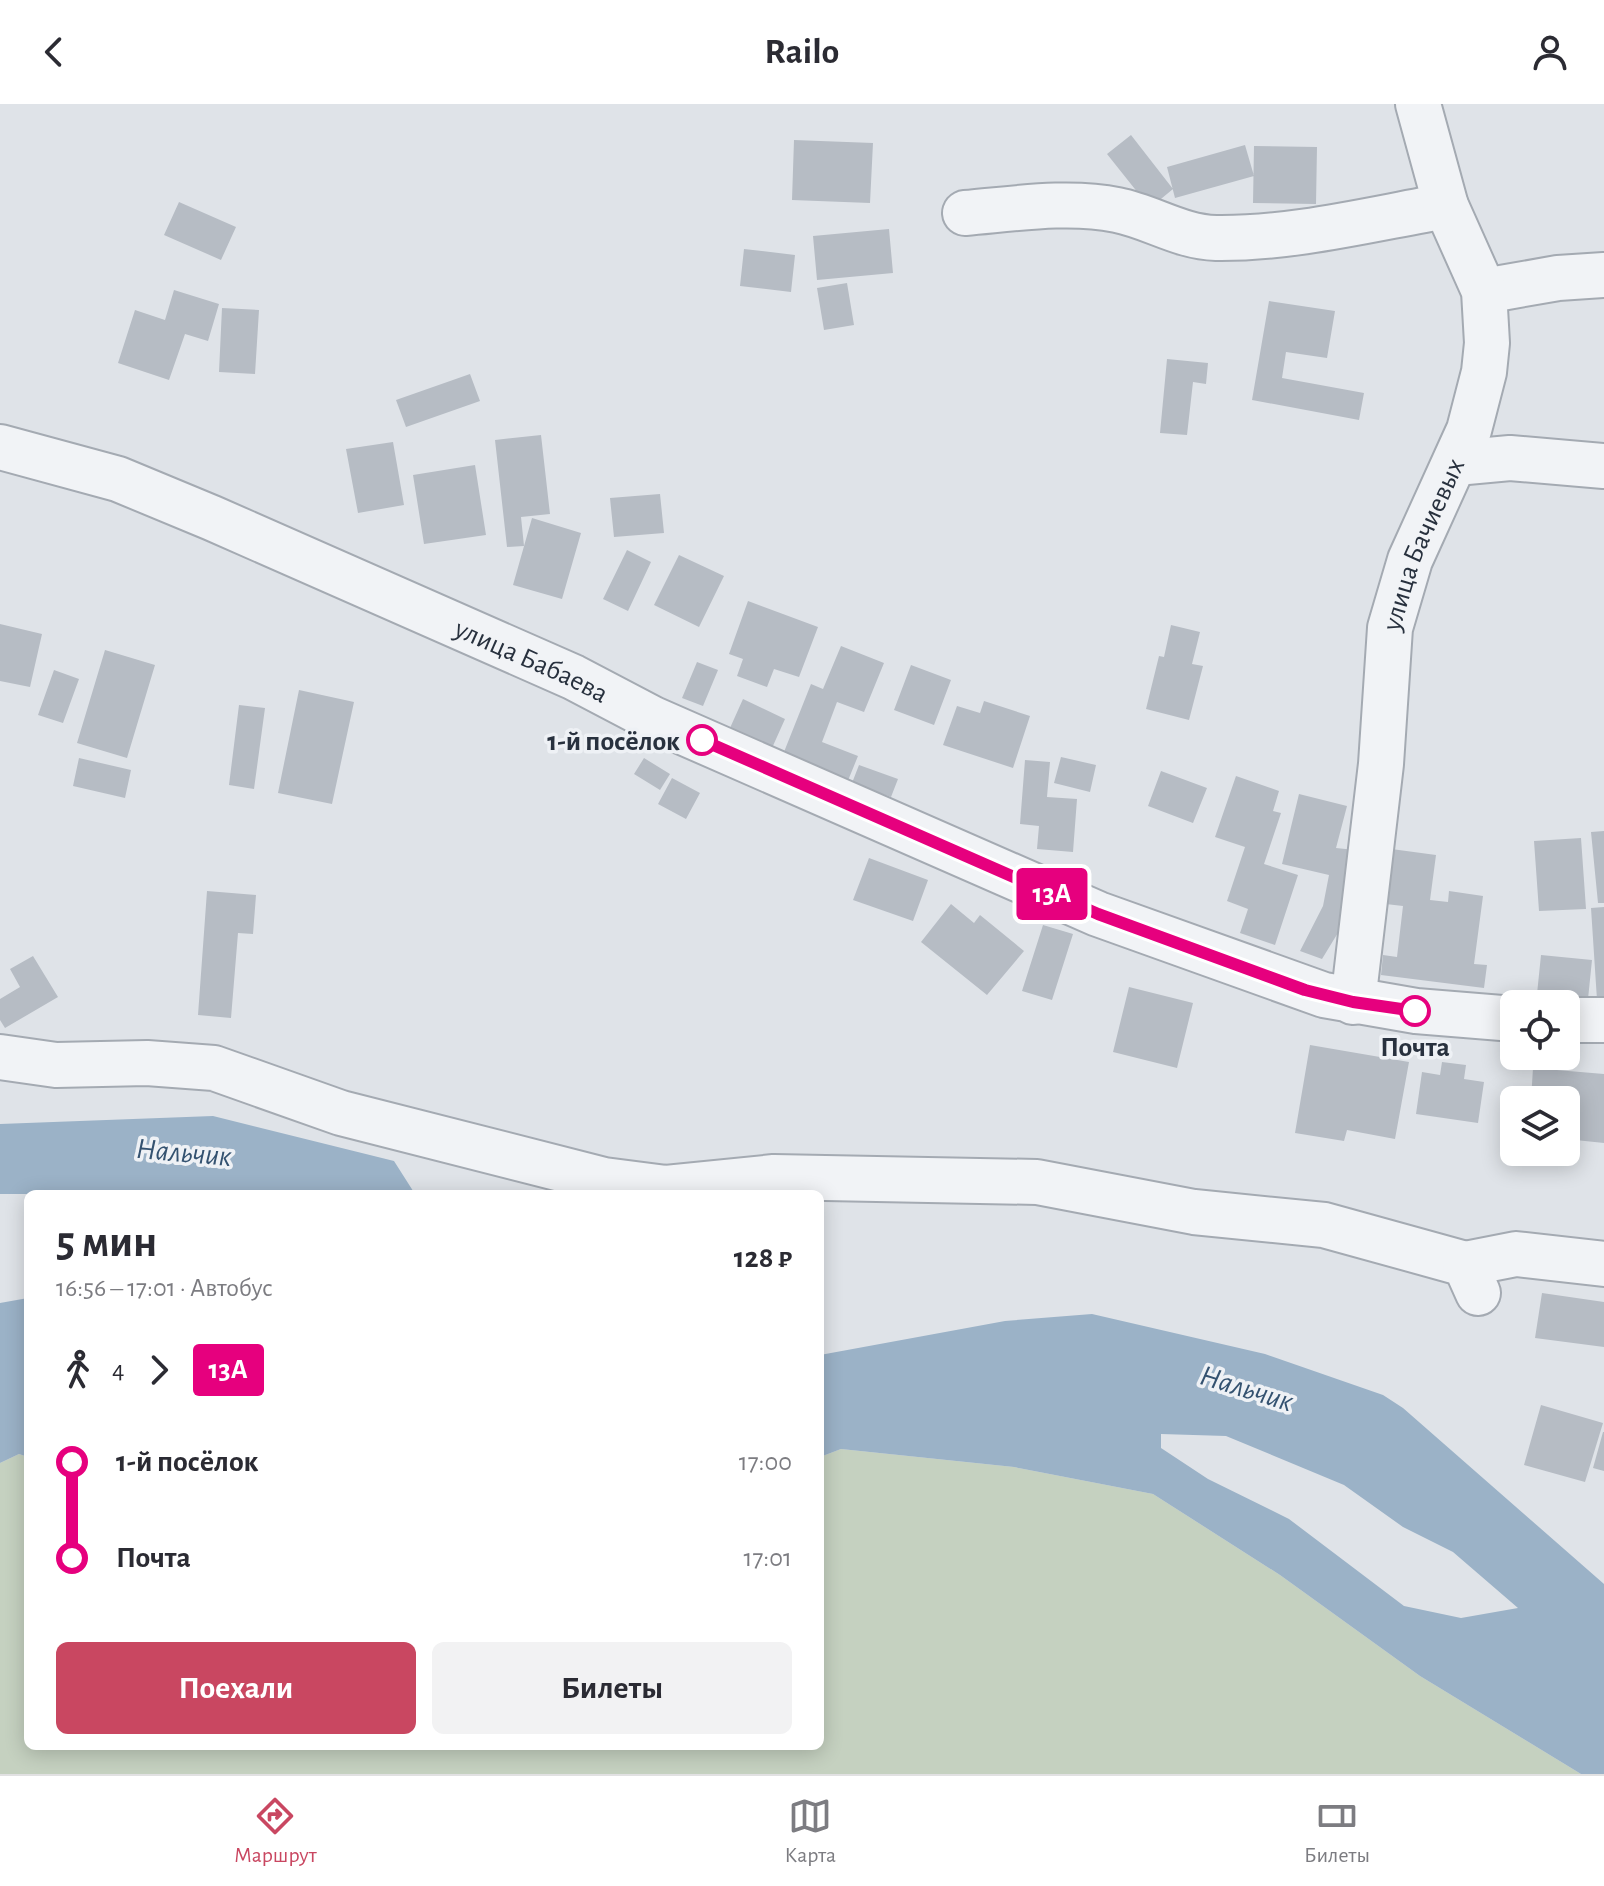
<!DOCTYPE html>
<html lang="ru">
<head>
<meta charset="utf-8">
<style>
	body { margin:0; font-family:"Alegreya Sans",sans-serif; background:#f2f2f3; color:#2b2b33; height:100vh; display:flex; flex-direction:column; font-size:30px; white-space:nowrap }
	* { box-sizing:border-box; margin:0 }
	p { font-size:26px; color:#7c7c81 }
	.icon { flex:none; width:44px; height:44px; fill:none; stroke:currentColor; stroke-width:2; stroke-linecap:round; stroke-linejoin:round }
	.map { position:relative; flex:1; overflow:hidden }
	.side { position:absolute; left:24px; top:1086px; width:800px; height:560px; display:flex; flex-direction:column; background:#fff; border-radius:12px; box-shadow:0 4px 20px #0003 }
	.side>* { flex:none }
	.badge { padding:0 16px; border-radius:6px; font-size:28px; line-height:52px }
	.fabs { position:absolute; left:1500px; top:886px; display:grid; gap:16px }
	.fabs a { display:grid; place-items:center; width:80px; height:80px; border-radius:12px; background:#fff; box-shadow:0 4px 20px #0003; font-size:40px }
	.map>.badge { position:absolute; translate:-50% -50%; box-shadow:0 0 0 4px #fff }
	.legs { display:flex; align-items:center; gap:12px; height:88px; padding:0 32px; font-size:26px }
	.legs p { margin-inline-start:auto }
	.headline { display:flex; align-items:center; justify-content:space-between; height:136px; padding:0 32px }
	h1 { font-size:44px; font-weight:600; line-height:60px }
	.primary-button { display:flex; gap:16px; margin-top:auto; padding:16px 32px }
	.primary-button a { flex:1; height:92px; border-radius:12px; background:#c94761; color:#fff; font-size:32px; font-weight:600; line-height:92px; text-align:center }
	.primary-button a+a { background:#f2f2f3; color:#2b2b33 }
	ul { padding:0 32px; list-style:none }
	li { display:flex; align-items:center; gap:28px; height:96px; font-size:30px }
	li i { display:grid; place-items:center; width:12px; height:100%; margin:0 10px; background:currentColor }
	li i::after { content:''; width:20px; height:20px; margin:-10px; border:6px solid; border-radius:50%; background:#fff }
	li p { margin-inline-start:auto }
	li:first-child i { background:linear-gradient(#0000 50%,currentColor 0) }
	li:last-child i { background:linear-gradient(currentColor 50%,#0000 0) }
	header { display:flex; justify-content:space-between; align-items:center; height:104px; padding:0 32px; background:#fff; font-size:36px; font-weight:600 }
	.tab-bar { display:flex; justify-content:space-around; align-items:center; height:112px; border-top:2px solid #e1e1e2; background:#fff; font-size:22px; color:#7c7c81 }
	.tab-bar a { display:grid; justify-items:center; gap:4px }
	.tab-bar .on { color:#c94761 }
	.map>svg:first-child { display:block }
	.green { fill:#c5d1c0 }
	.water { fill:#9bb2c7; fill-rule:evenodd }
	.building { fill:#b6bcc4 }
	.lines { fill:none; stroke-linecap:round; stroke-linejoin:round }
	.minor-casing { stroke:#a4aab2; stroke-width:48 }
	.minor { stroke:#f1f3f6; stroke-width:44 }
	.line-1-casing { stroke:#fff; stroke-width:18 }
	.line-1 { stroke:#e6007e; stroke-width:12 }
	.stop-1-dot { fill:#fff; stroke:#e6007e; stroke-width:4 }
	.labels { text-anchor:middle; stroke-width:7; stroke-linejoin:round; paint-order:stroke }
	.street-label { font-size:28px; fill:#28313e; stroke:#eef1f5 }
	.stop-label { font-size:28px; font-weight:bold; fill:#28313e; stroke:#eef1f5; text-anchor:end }
	.water-label { font-size:30px; font-style:italic; fill:#345270; stroke:#eef1f5 }
</style>
</head>
<body>
<header><svg class="icon" aria-label="back" viewBox="0 0 24 24"><path d="M15 5l-7 7 7 7"/></svg>Railo<svg class="icon" aria-label="person" viewBox="0 0 24 24"><circle cx="12" cy="8" r="4"/><path d="M4 21q1-7 8-7t8 7"/></svg></header>
<div class="map">
<svg width="1604" height="1670" viewBox="0 0 1604 1670">
	<rect width="100%" height="100%" fill="#dfe3e8"/>
	<path class="green" d="M 841,1345 L 1014,1363 L 1153,1390 L 1280,1471 L 1420,1572 L 1581,1670 L 0,1670 L 0,1359 L 19,1350 L 28,1353 L 28,1642 L 820,1642 L 820,1353 Z"/>
	<path class="water" d="M 213,1012 L 394,1057 L 415,1090 L 0,1090 L 0,1020 Z
		M 28,1194 L 28,1353 L 19,1350 L 0,1359 L 0,1199 Z
		M 1092,1210 L 1265,1250 L 1383,1291 L 1403,1304 L 1604,1480 L 1604,1670 L 1581,1670 L 1420,1572 L 1280,1471 L 1153,1390 L 1014,1363 L 841,1345 L 820,1353 L 820,1251 L 1005,1217 ZM 1161,1330 L 1226,1332 L 1344,1381 L 1403,1423 L 1453,1448 L 1518,1504 L 1461,1514 L 1404,1502 L 1289,1415 L 1208,1375 L 1161,1344 Z"/>
	<path class="building" d="M 1131,31 L 1173,85 L 1150,104 L 1107,50 Z
		M 794,36 L 873,39 L 870,99 L 792,96 Z
		M 1245,41 L 1254,72 L 1175,94 L 1167,63 Z
		M 1254,42 L 1317,43 L 1316,100 L 1253,99 Z
		M 179,98 L 236,123 L 221,156 L 164,131 Z
		M 889,125 L 893,169 L 817,176 L 813,132 Z
		M 744,145 L 795,151 L 791,188 L 740,182 Z
		M 847,179 L 854,221 L 824,226 L 817,184 Z
		M 174,186 L 219,200 L 208,237 L 185,230 L 169,276 L 118,259 L 135,206 L 165,216 Z
		M 1269,197 L 1335,207 L 1327,254 L 1286,248 L 1282,274 L 1364,289 L 1359,316 L 1252,296 Z
		M 222,204 L 259,206 L 255,270 L 219,268 Z
		M 1167,255 L 1208,259 L 1206,280 L 1193,278 L 1187,331 L 1160,329 Z
		M 470,270 L 480,297 L 406,323 L 396,296 Z
		M 541,331 L 550,410 L 521,413 L 524,442 L 507,443 L 495,336 Z
		M 393,338 L 404,401 L 358,409 L 346,345 Z
		M 475,361 L 486,431 L 424,440 L 413,371 Z
		M 660,390 L 664,429 L 614,433 L 610,394 Z
		M 532,414 L 581,429 L 562,495 L 513,481 Z
		M 627,446 L 651,458 L 628,507 L 603,495 Z
		M 679,451 L 724,472 L 699,523 L 654,501 Z
		M 748,497 L 818,523 L 799,573 L 774,565 L 767,583 L 737,572 L 743,555 L 729,550 Z
		M 0,520 L 42,530 L 30,583 L 0,577 Z
		M 1171,521 L 1200,528 L 1192,560 L 1203,562 L 1189,616 L 1146,605 L 1159,552 L 1164,553 Z
		M 841,542 L 884,559 L 864,608 L 837,598 L 822,638 L 858,652 L 847,679 L 782,653 L 811,580 L 823,585 Z
		M 105,546 L 155,561 L 127,654 L 77,639 Z
		M 697,558 L 718,566 L 703,602 L 682,594 Z
		M 911,561 L 951,576 L 934,621 L 894,606 Z
		M 54,566 L 79,575 L 63,619 L 38,611 Z
		M 299,586 L 354,598 L 332,700 L 278,689 Z
		M 743,595 L 785,615 L 772,644 L 730,624 Z
		M 984,597 L 1030,612 L 1013,664 L 943,641 L 957,602 L 980,609 Z
		M 239,601 L 265,604 L 254,685 L 229,681 Z
		M 1061,653 L 1096,661 L 1090,688 L 1054,679 Z
		M 79,654 L 131,666 L 125,694 L 73,682 Z
		M 644,654 L 670,670 L 660,686 L 634,670 Z
		M 1025,656 L 1050,658 L 1047,693 L 1077,695 L 1073,748 L 1037,745 L 1039,722 L 1020,720 Z
		M 859,661 L 898,675 L 891,693 L 852,679 Z
		M 1161,667 L 1207,684 L 1193,719 L 1148,702 Z
		M 1236,672 L 1279,687 L 1273,707 L 1281,709 L 1264,760 L 1298,771 L 1275,841 L 1240,829 L 1248,805 L 1227,797 L 1245,743 L 1215,733 Z
		M 672,674 L 700,689 L 686,715 L 658,700 Z
		M 1299,690 L 1347,702 L 1336,744 L 1355,746 L 1347,814 L 1322,855 L 1300,847 L 1323,802 L 1329,771 L 1282,760 Z
		M 1604,727 L 1604,799 L 1598,799 L 1591,728 Z
		M 1581,734 L 1586,805 L 1539,807 L 1534,737 Z
		M 1384,744 L 1436,751 L 1430,796 L 1448,798 L 1449,787 L 1483,792 L 1474,860 L 1487,861 L 1484,884 L 1381,871 L 1383,851 L 1397,853 L 1403,802 L 1377,799 Z
		M 869,754 L 928,776 L 913,817 L 853,796 Z
		M 207,787 L 256,791 L 253,830 L 238,829 L 231,914 L 198,911 Z
		M 951,800 L 974,819 L 980,811 L 1024,847 L 987,891 L 921,838 Z
		M 1604,803 L 1604,896 L 1597,896 L 1591,804 Z
		M 1043,821 L 1073,830 L 1052,896 L 1022,887 Z
		M 1541,851 L 1592,856 L 1588,895 L 1537,890 Z
		M 33,852 L 58,893 L 5,924 L 0,916 L 0,895 L 20,883 L 10,865 Z
		M 1129,883 L 1193,899 L 1177,964 L 1113,948 Z
		M 1310,941 L 1409,958 L 1395,1035 L 1347,1026 L 1344,1037 L 1295,1029 Z
		M 1442,958 L 1466,961 L 1464,975 L 1484,978 L 1478,1019 L 1416,1010 L 1422,968 L 1440,971 Z
		M 1533,964 L 1604,970 L 1604,1039 L 1566,1035 L 1566,996 L 1531,996 Z
		M 1542,1189 L 1604,1198 L 1604,1243 L 1535,1234 Z
		M 1541,1301 L 1603,1319 L 1585,1378 L 1524,1361 Z
		M 1603,1328 L 1604,1328 L 1604,1367 L 1593,1364 Z"/>
	<g class="lines">
		<g class="minor-casing">
			<g id="minor">
				<path d="M 965,109 C 1013,105 1069,96 1117,106 C 1152,113 1180,133 1216,134 C 1293,135 1371,115 1446,102"/>
				<path d="M 1484,187 L 1558,174 L 1604,171"/>
				<path id="s1" d="M 0,343 L 118,375 L 212,414 L 573,573 L 653,615 L 1098,810 L 1324,891 L 1416,907 L 1514,915"/>
				<path d="M 1456,359 L 1510,354 L 1604,362"/>
				<path id="s2" d="M 1353,898 L 1381,660 L 1390,524 L 1410,456 L 1469,326 L 1484,268 L 1487,239 L 1484,187 L 1446,102 L 1418,0"/>
				<path d="M 1566,916 L 1604,916"/>
				<path d="M 0,953 L 56,961 L 147,959 L 214,964 L 341,1009 L 604,1076 L 666,1084 L 774,1073 L 1037,1078 L 1194,1108 L 1324,1121 L 1465,1160 L 1478,1189"/>
				<path d="M 1465,1160 L 1516,1150 L 1604,1160"/>
			</g>
		</g>
		<use href="#minor" class="minor"/>
	</g>
	<g class="lines">
		<g class="line-1-casing">
			<path id="line-1" d="M 702,636 L 1098,810 L 1305,886 L 1353,898 L 1415,907"/>
		</g>
		<use href="#line-1" class="line-1"/>
	</g>
	<g class="stop-1-dot">
		<circle cx="702" cy="636" r="14"/>
		<circle cx="1415" cy="907" r="14"/>
	</g>
	<g class="labels">
		<g class="street-label">
			<text dy="10" stroke="none"><textPath href="#s2" startOffset="466">улица Бачиевых</textPath></text>
			<text dy="10" stroke="none"><textPath href="#s1" startOffset="574">улица Бабаева</textPath></text>
		</g>
		<g class="stop-label">
			<text x="680" y="646">1-й посёлок</text>
			<text x="1415" y="952" text-anchor="middle">Почта</text>
		</g>
		<g class="water-label">
			<text transform="translate(184 1048) rotate(5)" y="10">Нальчик</text>
			<text transform="translate(1247 1284) rotate(17)" y="10">Нальчик</text>
		</g>
	</g>
</svg>
<div class="fabs">
<a><svg class="icon" aria-label="locate" viewBox="0 0 24 24"><circle cx="12" cy="12" r="6"/><path d="M12 2v4M12 18v4M2 12h4M18 12h4"/></svg></a>
<a><svg class="icon" aria-label="layers" viewBox="0 0 24 24"><path d="M12 4l9 5-9 5-9-5zM3 14l9 5 9-5"/></svg></a>
</div>
<b class="badge" style="left:1052px;top:790px;background:#e6007e;color:#fff">13А</b>
<section class="side">
<div class="headline"><div><h1>5 мин</h1><p>16:56 – 17:01 · Автобус</p></div><b>128 ₽</b></div>
<div class="legs"><svg class="icon" aria-label="walk" viewBox="0 0 24 24"><circle cx="13" cy="4" r="2"/><path d="M13 8l-2 6 4 7M11 14l-3 7M7 12l3-4h3l4 4"/></svg>4<svg class="icon" aria-label="forward" viewBox="0 0 24 24"><path d="M9 5l7 7-7 7"/></svg><b class="badge" style="background:#e6007e;color:#fff">13А</b></div>
<ul>
<li><i style="color:#e6007e"></i><b>1-й посёлок</b><p>17:00</p></li>
<li><i style="color:#e6007e"></i><b>Почта</b><p>17:01</p></li>
</ul>
<div class="primary-button"><a>Поехали</a><a>Билеты</a></div>
</section>
</div>
<nav class="tab-bar">
<a class="on"><svg class="icon" aria-label="directions" viewBox="0 0 24 24"><path d="M12 3l9 9-9 9-9-9zM9 14v-3h6M13 9l2 2-2 2"/></svg>Маршрут</a>
<a><svg class="icon" aria-label="map" viewBox="0 0 24 24"><path d="M3 6l6-2 6 2 6-2v14l-6 2-6-2-6 2zM9 4v14M15 6v14"/></svg>Карта</a>
<a><svg class="icon" aria-label="tickets" viewBox="0 0 24 24"><path d="M3 7h18v10H3zM15 7v10"/></svg>Билеты</a>
</nav>
</body>
</html>
